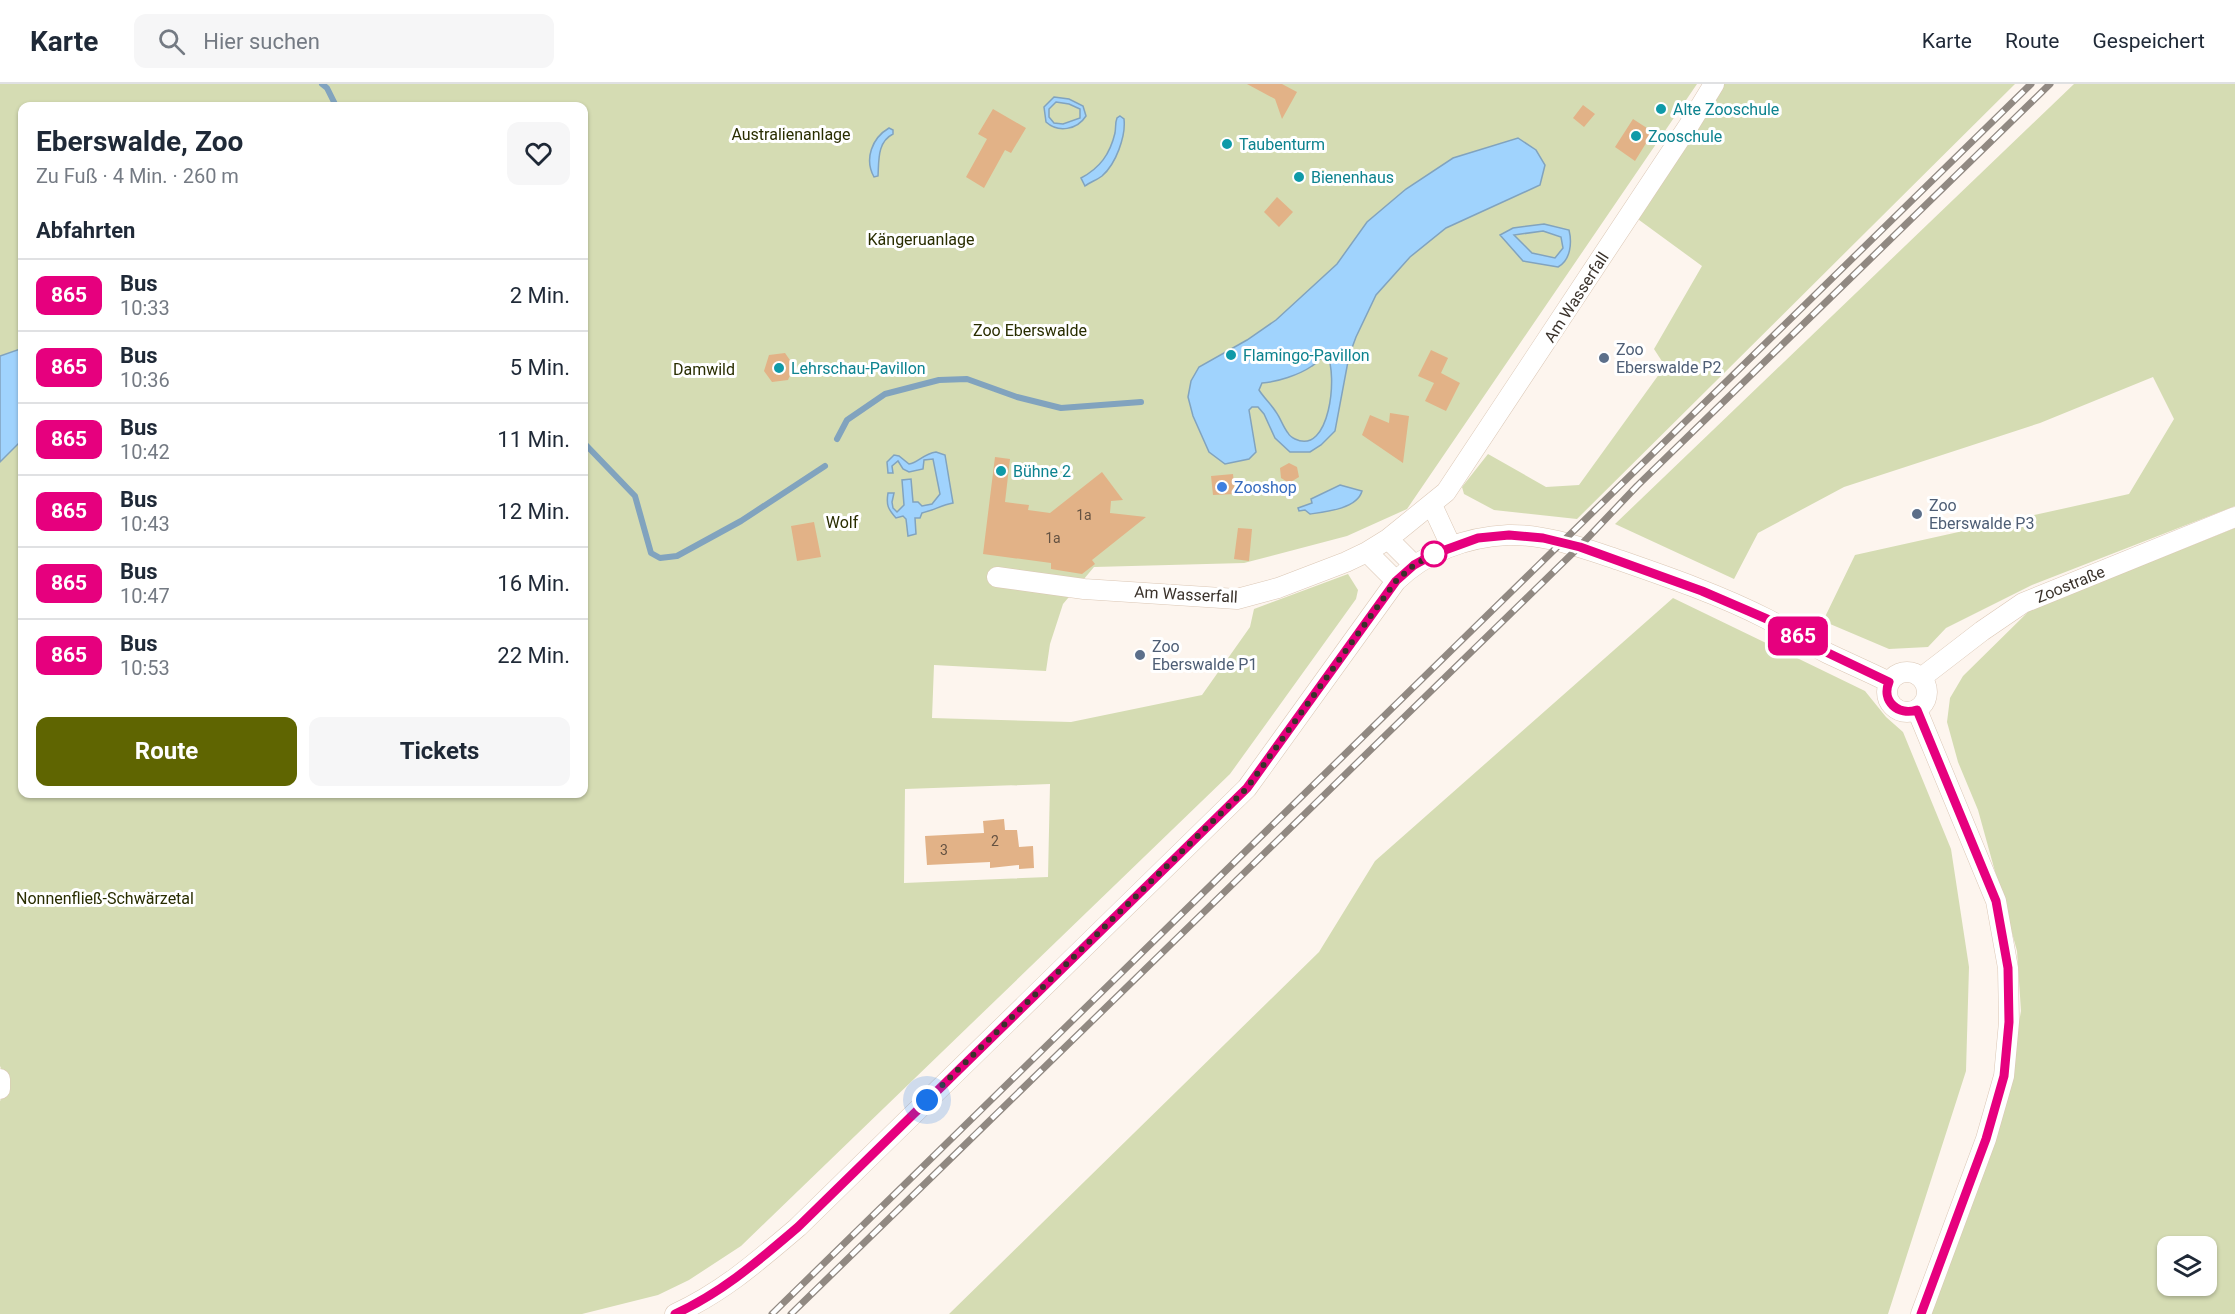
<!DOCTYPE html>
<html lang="de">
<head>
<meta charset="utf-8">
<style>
	body { margin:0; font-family:Roboto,sans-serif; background:#f6f6f7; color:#1f2937; height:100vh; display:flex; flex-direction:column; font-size:22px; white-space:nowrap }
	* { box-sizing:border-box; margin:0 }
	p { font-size:20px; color:#747a83 }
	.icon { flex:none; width:33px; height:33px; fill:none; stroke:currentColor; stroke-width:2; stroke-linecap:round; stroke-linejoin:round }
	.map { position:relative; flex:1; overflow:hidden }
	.details { position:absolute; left:18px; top:18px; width:570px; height:696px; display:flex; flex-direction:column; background:#fff; border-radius:12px; box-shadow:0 2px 4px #0004 }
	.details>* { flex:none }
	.badge { padding:0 12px; border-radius:9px; font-size:21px; line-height:39px }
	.controls { position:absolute; left:2157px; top:1152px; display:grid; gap:12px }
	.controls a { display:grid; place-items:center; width:60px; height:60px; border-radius:12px; background:#fff; box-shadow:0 2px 4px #0004; font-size:30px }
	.you { position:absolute; width:30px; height:30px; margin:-15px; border:4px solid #fff; border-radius:50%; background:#1a73e8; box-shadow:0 0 0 9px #1a73e833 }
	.map>.badge { position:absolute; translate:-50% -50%; box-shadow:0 0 0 3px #fff }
	h2 { padding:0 18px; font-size:22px; line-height:54px }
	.round { display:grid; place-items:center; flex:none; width:63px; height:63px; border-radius:12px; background:#f6f6f7 }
	.summary { display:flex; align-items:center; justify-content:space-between; height:102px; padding:0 18px }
	h1 { font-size:28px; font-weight:700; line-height:45px }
	.cta { display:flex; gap:12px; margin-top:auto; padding:12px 18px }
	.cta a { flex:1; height:69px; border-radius:12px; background:#5f6501; color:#fff; font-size:24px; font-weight:700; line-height:69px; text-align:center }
	.cta a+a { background:#f6f6f7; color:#1f2937 }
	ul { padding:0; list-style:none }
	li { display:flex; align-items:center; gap:18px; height:72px; padding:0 18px; border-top:2px solid #e0e1e3 }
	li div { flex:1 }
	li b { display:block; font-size:22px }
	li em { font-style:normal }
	li .badge { min-width:66px; font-weight:700; text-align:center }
	header { display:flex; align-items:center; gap:36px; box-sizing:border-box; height:84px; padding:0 30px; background:#fff; border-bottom:2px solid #e0e1e3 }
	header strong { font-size:28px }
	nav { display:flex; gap:33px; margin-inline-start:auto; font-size:21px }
	.search { width:420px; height:54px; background:#f6f6f7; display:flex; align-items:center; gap:15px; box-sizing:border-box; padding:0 21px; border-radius:12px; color:#747a83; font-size:22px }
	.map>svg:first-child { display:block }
	.green { fill:#d5dcb3; fill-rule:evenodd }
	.water { fill:#a0d3fd; stroke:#81a3be; stroke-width:1.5; fill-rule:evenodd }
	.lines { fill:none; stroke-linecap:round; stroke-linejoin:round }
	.stream { stroke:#81a3be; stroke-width:6 }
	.building { fill:#e2b287 }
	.minor-casing { stroke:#dbc7b5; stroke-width:21 }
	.minor { stroke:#fff; stroke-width:20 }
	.rail-casing { stroke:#918982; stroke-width:7 }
	.rail { stroke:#fff; stroke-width:4.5; stroke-dasharray:14; stroke-linecap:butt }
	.line-casing { stroke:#fff; stroke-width:14 }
	.line { stroke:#e6007e; stroke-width:9 }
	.walk { stroke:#3a322b; stroke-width:6; stroke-dasharray:0 10.8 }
	.culture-dot { fill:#0f9aa8; stroke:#fff; stroke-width:2 }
	.service-dot { fill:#5c6f8a; stroke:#fff; stroke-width:2 }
	.shop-dot { fill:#3f7fe0; stroke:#fff; stroke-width:2 }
	.stop-dot { fill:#fff; stroke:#e6007e; stroke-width:3 }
	.labels { text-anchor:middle; stroke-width:6; stroke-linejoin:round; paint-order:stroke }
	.number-label { font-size:14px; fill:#645242 }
	.culture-label { font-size:16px; fill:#0d838f; stroke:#fff; text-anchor:start }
	.park-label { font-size:16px; fill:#292d00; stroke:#fff }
	.street-label { font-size:16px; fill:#3a322b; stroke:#fff }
	.service-label { font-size:16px; fill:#4e5e75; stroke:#fff; text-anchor:start }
	.shop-label { font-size:16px; fill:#366cbe; stroke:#fff; text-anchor:start }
</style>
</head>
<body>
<header>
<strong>Karte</strong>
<div class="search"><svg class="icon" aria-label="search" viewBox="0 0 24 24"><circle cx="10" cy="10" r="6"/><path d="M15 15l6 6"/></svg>Hier suchen</div>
<nav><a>Karte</a><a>Route</a><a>Gespeichert</a></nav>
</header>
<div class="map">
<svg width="2235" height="1230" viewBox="0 0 2235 1230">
	<rect width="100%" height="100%" fill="#fdf5ee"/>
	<path class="green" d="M 0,0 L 1697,0 L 1407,425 L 1347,452 L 1244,479 L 1094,483 L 1063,520 L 1050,560 L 1046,587 L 934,581 L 932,634 L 1071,638 L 1202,611 L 1250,543 L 1254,525 L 1348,490 L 1358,506 L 1356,515 L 1230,690 L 741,1162 L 689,1196 L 658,1211 L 582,1230 L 0,1230 L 0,1017 C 9,1004 6,996 0,982 ZM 22,22 L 584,22 L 584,710 L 22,710 ZM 1050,700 L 1048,793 L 904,799 L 905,705 Z
		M 1721,0 L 2015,0 L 1577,435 L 1494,426 L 1464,410 L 1462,403 L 1488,370 L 1546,403 L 1579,401 L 1665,282 L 1654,265 L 1702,182 L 1635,133 Z
		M 2074,0 L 2235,0 L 2235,422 L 2032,501 L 1946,544 L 1928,563 L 1889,565 L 1823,537 L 1855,471 L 2129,410 L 2174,335 L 2153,293 L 2040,339 L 1844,403 L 1758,449 L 1734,495 L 1615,440 Z
		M 2235,444 L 2235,1230 L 1929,1230 L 2005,1017 L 2021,927 L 2017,867 L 1978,726 L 1958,678 L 1947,638 L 1950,614 L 1963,592 L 2029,527 ZM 2168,1162 L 2206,1162 L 2206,1202 L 2168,1202 Z
		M 1673,514 L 1865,607 L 1886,633 L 1903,648 L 1951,765 L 1969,883 L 1966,987 L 1888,1230 L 949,1230 L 1319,868 L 1375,777 Z"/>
	<path class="water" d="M 1054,13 L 1069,15 L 1083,22 L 1086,32 C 1077,46 1058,49 1046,38 L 1044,23 ZM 1056,18 L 1069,20 L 1080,25 L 1080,34 L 1063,40 L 1054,39 L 1049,33 L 1049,25 Z
		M 1120,32 L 1124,35 C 1126,52 1116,80 1102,92 C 1097,96 1090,98 1085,102 L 1081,94 C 1100,84 1110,70 1115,49 C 1116,43 1115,39 1117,34 Z
		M 889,44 L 893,46 L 893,50 C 877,58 879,77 878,92 L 874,93 C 864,75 872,54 889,44 Z
		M 1518,54 L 1536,66 L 1545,81 L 1540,101 L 1446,144 L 1410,173 L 1376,211 L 1356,253 L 1349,272 L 1335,347 L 1321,361 L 1310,368 L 1290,368 L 1275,354 L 1264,330 L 1258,323 L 1252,323 L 1249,326 L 1256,368 L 1249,375 L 1225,380 L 1209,368 L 1193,332 L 1188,313 L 1191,297 L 1199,283 L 1247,256 L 1276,236 L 1337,180 L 1367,138 L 1406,105 L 1453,74 ZM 1327,271 C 1338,290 1330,372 1295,355 C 1293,354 1289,351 1288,349 C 1283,343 1281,335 1276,328 C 1271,320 1264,314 1259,306 L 1262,299 C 1277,298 1299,291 1312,282 C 1319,278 1319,273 1327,271 Z
		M 1544,140 L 1569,146 C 1572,158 1571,176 1558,183 L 1523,177 L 1500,151 L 1513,144 ZM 1543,147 L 1561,153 L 1563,164 L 1555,174 L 1532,169 L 1514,151 Z
		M 20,265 L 22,267 L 22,356 L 0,378 L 0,272 Z
		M 936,368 L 945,371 L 953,419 C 942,421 934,426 922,429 L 920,434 L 915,434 L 916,450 L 908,452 L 906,435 L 903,432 L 896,434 C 888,425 886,421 888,409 L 894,409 L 892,418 L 893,424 L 897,428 L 904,421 L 902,396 L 911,395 L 913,418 L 918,418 L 922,422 L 932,420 L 940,410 L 933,375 L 924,376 L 923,385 L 909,388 L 903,385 L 898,377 L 892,382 L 893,389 L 888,389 L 887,378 L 894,371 L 899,372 L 909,380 C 918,379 923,370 936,368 Z
		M 1340,401 L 1362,407 C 1357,425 1325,428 1310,430 L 1305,426 L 1299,427 L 1298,424 L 1312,419 L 1311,415 Z"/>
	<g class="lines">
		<path class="stream" d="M 322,0 L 327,4 L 336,22
			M 837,355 L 847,336 L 885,310 L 939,296 L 967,295 L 1017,313 L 1061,324 L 1141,318
			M 584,359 L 635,412 L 651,469 L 660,474 L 677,472 L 741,437 L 825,382"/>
	</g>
	<path class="building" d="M 1247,0 L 1282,0 L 1297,8 L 1282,35 L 1275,15 Z
		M 1583,21 L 1595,30 L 1584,43 L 1573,34 Z
		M 993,25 L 1026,44 L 1011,69 L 1005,66 L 984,104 L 966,93 L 987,55 L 978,50 Z
		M 1633,35 L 1653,48 L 1635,77 L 1615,63 Z
		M 1277,113 L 1293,128 L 1279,143 L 1264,128 Z
		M 1431,266 L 1448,274 L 1441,289 L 1460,299 L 1446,327 L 1425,317 L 1434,299 L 1418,292 Z
		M 785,269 L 794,282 L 788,296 L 772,298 L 764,287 L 769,271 Z
		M 1390,329 L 1409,332 L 1403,379 L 1362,351 L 1370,331 L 1389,339 Z
		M 995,373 L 1010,375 L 1005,418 L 1029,421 L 1028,426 L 1050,429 L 1102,388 L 1123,416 L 1111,417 L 1110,429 L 1146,433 L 1092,476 L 1095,480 L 1082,490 L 1051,485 L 1051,479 L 983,470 Z
		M 1289,379 L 1297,383 L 1299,393 L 1289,399 L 1281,394 L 1280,384 Z
		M 1233,390 L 1235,410 L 1213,411 L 1211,392 Z
		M 814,438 L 821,473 L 797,477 L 791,442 Z
		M 1238,444 L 1252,445 L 1249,477 L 1234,475 Z
		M 1004,735 L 1005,746 L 1017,746 L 1019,763 L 1033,762 L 1034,784 L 1019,785 L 1019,781 L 990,784 L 990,778 L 927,781 L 925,752 L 984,749 L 983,737 Z"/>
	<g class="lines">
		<g class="minor-casing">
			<path id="minor" d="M 1432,421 L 1451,462
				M 1388,455 L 1414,481
				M 1367,468 L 1396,497
				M 997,493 L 1084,505 L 1237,515 L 1278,504 L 1346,478 L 1367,468 L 1388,455 L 1446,408 L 1689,41 L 1714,0
				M1887 608a20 20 0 1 1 40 0a20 20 0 1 1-40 0Z
				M 1921,594 L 1982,547 L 2023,519 L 2235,433
				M 1917,626 L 1996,817 L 2008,884 L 2009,938 L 2004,992 L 1986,1055 L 1921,1230
				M 0,995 L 0,1005
				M 675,1230 C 723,1208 758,1177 798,1143 L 1247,704 L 1396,497 C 1426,468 1466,453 1508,451 C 1546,450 1583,464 1619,476 C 1668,493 1720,511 1767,535 C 1788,546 1807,559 1827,569 C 1848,579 1869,588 1889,598"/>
		</g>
		<use href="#minor" class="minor"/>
		<g class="rail-casing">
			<path id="rail" d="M 772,1230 L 2031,0
				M 791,1230 L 1579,463 L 1637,402 L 2050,0"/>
		</g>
		<use href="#rail" class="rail"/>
	</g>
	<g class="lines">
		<g class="line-casing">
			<path id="line" d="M 675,1230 C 723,1208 758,1177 798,1143 L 1247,704 L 1396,497 L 1414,481 L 1434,470 L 1478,454 L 1509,451 L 1543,454 L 1580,463 L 1702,507 L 1767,535 L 1826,568 L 1889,598 C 1881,617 1898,632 1917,626 L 1996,817 L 2008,884 L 2009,938 L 2004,992 L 1986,1055 L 1921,1230"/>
		</g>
		<use href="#line" class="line"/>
		<path class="walk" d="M 927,1016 L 1247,704 L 1396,497 L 1414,481 L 1434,470"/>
	</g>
	<g class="culture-dot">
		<circle cx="1661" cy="25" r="6"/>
		<circle cx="1636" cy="52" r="6"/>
		<circle cx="1227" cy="60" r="6"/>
		<circle cx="1299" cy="93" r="6"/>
		<circle cx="1231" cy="271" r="6"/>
		<circle cx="779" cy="284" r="6"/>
		<circle cx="1001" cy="387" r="6"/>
	</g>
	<g class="service-dot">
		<circle cx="1604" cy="274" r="6"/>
		<circle cx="1917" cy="430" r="6"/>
		<circle cx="1140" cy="571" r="6"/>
	</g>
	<circle class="shop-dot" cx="1222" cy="403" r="6"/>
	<circle class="stop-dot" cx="1434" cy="470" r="12"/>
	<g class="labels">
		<g class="number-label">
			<text x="1084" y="436">1a</text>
			<text x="1053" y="459">1a</text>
			<text x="995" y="762">2</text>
			<text x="944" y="771">3</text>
		</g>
		<g class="culture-label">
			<text x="1673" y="31">Alte Zooschule</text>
			<text x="1648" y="58">Zooschule</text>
			<text x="1239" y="66">Taubenturm</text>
			<text x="1311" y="99">Bienenhaus</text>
			<text x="1243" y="277">Flamingo-Pavillon</text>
			<text x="791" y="290">Lehrschau-Pavillon</text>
			<text x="1013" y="393">Bühne 2</text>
		</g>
		<g class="park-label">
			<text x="791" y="56">Australienanlage</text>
			<text x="921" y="161">Kängeruanlage</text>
			<text x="1030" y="252">Zoo Eberswalde</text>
			<text x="704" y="291">Damwild</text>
			<text x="842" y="444">Wolf</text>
			<text x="105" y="820">Nonnenfließ-Schwärzetal</text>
		</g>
		<g class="street-label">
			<text transform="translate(1576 213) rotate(-57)" y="6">Am Wasserfall</text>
			<text transform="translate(2070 500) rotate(-22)" y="6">Zoostraße</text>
			<text transform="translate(1186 510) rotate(3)" y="6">Am Wasserfall</text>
		</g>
		<g class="service-label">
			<text x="1616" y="271">Zoo<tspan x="1616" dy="18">Eberswalde P2</tspan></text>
			<text x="1929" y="427">Zoo<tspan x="1929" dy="18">Eberswalde P3</tspan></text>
			<text x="1152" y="568">Zoo<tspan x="1152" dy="18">Eberswalde P1</tspan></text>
		</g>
		<g class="shop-label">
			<text x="1234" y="409">Zooshop</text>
		</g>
	</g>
</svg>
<div class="controls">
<a><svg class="icon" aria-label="layers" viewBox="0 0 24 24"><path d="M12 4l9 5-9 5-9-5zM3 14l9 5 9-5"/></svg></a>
</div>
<div class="you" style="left:927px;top:1016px"></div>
<b class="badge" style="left:1798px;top:552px;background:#e6007e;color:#fff">865</b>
<section class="details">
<div class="summary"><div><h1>Eberswalde, Zoo</h1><p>Zu Fuß · 4 Min. · 260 m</p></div><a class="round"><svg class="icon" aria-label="heart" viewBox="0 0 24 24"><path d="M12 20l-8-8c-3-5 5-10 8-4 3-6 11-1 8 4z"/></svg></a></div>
<h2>Abfahrten</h2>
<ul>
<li><span class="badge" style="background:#e6007e;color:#fff">865</span><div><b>Bus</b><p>10:33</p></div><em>2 Min.</em></li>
<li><span class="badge" style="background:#e6007e;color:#fff">865</span><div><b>Bus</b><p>10:36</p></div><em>5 Min.</em></li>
<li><span class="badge" style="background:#e6007e;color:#fff">865</span><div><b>Bus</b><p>10:42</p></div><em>11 Min.</em></li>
<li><span class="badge" style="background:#e6007e;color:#fff">865</span><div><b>Bus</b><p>10:43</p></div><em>12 Min.</em></li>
<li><span class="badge" style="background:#e6007e;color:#fff">865</span><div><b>Bus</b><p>10:47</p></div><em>16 Min.</em></li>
<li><span class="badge" style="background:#e6007e;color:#fff">865</span><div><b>Bus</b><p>10:53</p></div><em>22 Min.</em></li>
</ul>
<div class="cta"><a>Route</a><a>Tickets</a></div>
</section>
</div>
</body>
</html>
